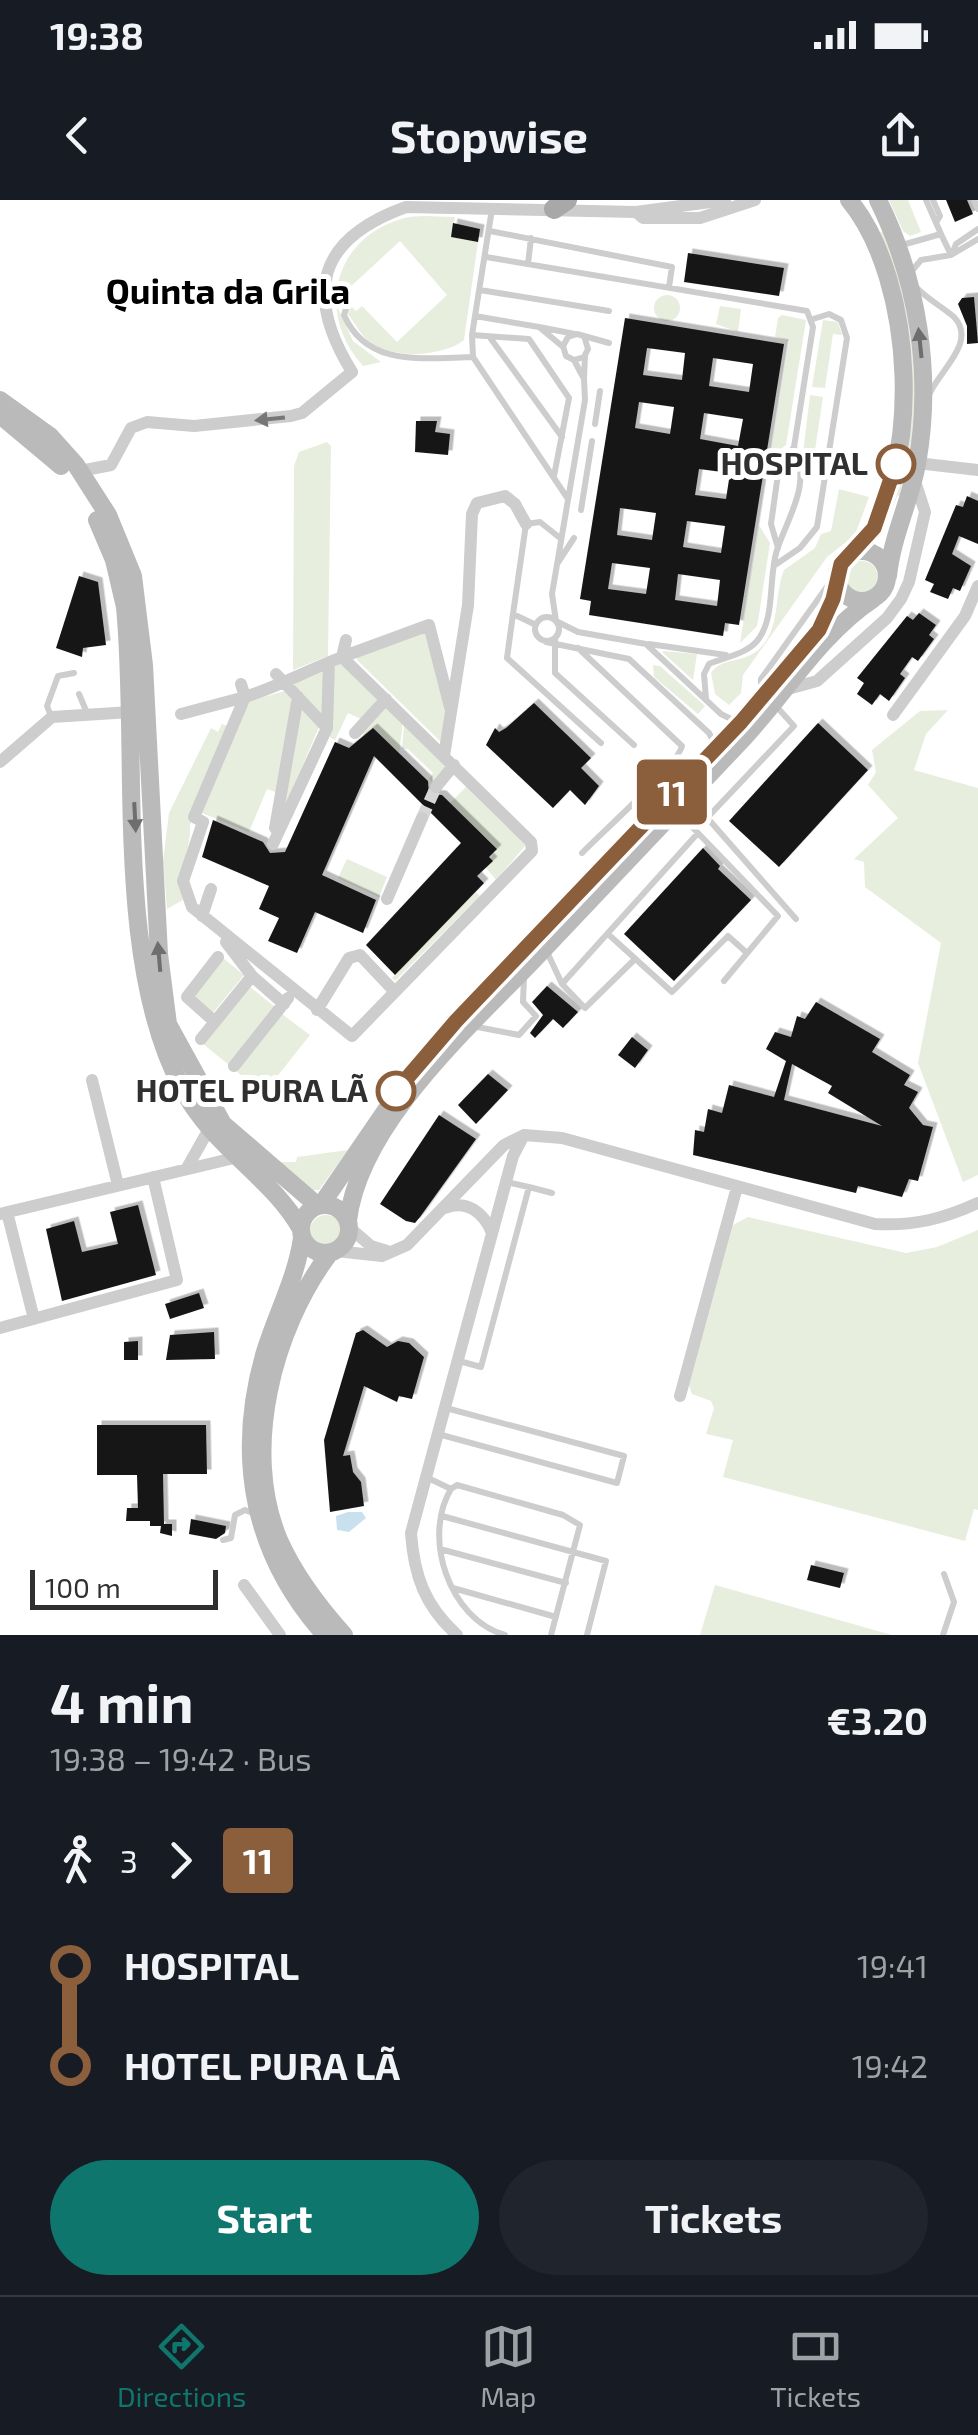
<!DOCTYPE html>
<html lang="en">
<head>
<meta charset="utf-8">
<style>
	body { margin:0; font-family:"Exo 2",sans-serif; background:#20242c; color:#f1f3f6; height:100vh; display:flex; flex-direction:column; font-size:38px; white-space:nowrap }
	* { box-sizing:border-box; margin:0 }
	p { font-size:32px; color:#9ea1a6 }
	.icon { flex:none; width:55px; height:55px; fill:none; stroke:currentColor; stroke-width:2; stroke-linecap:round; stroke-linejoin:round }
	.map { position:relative; height:1435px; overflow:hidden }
	.sheet { display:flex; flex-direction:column; background:#171b24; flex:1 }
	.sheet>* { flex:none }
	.badge { padding:0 20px; border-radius:8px; font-size:35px; line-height:65px }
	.scale { position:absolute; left:30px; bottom:25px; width:188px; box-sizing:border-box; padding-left:10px; border:5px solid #303030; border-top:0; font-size:28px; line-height:35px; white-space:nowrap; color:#303030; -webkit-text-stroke:8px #fff; paint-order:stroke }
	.map>.badge { position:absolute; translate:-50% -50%; box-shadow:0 0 0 5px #fff }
	.legs { display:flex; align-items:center; gap:15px; height:110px; padding:0 50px; font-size:32px }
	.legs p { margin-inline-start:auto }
	.summary { display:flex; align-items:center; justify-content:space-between; height:170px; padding:0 50px }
	h1 { font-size:55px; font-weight:700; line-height:75px }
	.cta { display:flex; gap:20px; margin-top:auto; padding:20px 50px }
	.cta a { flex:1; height:115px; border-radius:60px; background:#0f766e; color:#fff; font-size:40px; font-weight:700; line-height:115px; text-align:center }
	.cta a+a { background:#20242c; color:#f1f3f6 }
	ul { padding:0 50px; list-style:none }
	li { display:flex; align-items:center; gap:35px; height:100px; font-size:38px }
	li i { display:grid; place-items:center; width:15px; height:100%; margin:0 12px; background:currentColor }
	li i::after { content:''; width:25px; height:25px; margin:-12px; border:8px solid; border-radius:50%; background:#171b24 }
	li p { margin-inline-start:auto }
	li:first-child i { background:linear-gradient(#0000 50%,currentColor 0) }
	li:last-child i { background:linear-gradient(currentColor 50%,#0000 0) }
	.status { display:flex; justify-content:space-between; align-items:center; height:70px; padding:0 50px; background:#171b24; direction:ltr }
	.status svg { height:28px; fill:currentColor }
	header { display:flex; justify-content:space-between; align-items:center; height:130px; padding:0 50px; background:#171b24; font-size:45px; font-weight:700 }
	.tab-bar { display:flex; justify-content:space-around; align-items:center; height:140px; border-top:2px solid #363941; background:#171b24; font-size:28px; color:#9ea1a6 }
	.tab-bar a { display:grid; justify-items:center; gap:5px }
	.tab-bar .current { color:#0f766e }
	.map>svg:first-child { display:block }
	.green { fill:#e7eede }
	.water { fill:#c9e1ee }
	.building { fill:#171717; fill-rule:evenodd; filter:url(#shadow) }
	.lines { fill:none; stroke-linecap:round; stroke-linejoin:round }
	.street-tunnel { stroke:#d6d6d6; stroke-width:12; stroke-dasharray:12 6; stroke-linecap:butt }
	.lane { stroke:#cdcdcd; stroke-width:6 }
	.street { stroke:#cdcdcd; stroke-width:12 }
	.secondary { stroke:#bababa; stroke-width:18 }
	.primary { stroke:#a8a8a8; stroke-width:20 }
	.oneway { fill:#6e6e6e }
	.oneway2 { fill:#777 }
	.line-1-casing { stroke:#fff; stroke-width:22 }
	.line-1 { stroke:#8b5e3c; stroke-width:15 }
	.stop-1-dot { fill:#fff; stroke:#8b5e3c; stroke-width:5 }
	.labels { text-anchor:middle; stroke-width:10; stroke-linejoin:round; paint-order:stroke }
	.stop-label { font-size:32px; font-weight:bold; fill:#303030; stroke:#fff; text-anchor:end }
	.neighbourhood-label { font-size:35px; font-weight:bold; fill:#000; stroke:#fff }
</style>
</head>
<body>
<div class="status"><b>19:38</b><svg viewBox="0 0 49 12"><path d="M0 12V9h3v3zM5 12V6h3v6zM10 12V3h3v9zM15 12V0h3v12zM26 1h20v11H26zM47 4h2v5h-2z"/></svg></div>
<header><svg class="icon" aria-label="back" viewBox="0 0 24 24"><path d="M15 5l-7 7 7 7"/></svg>Stopwise<svg class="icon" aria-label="share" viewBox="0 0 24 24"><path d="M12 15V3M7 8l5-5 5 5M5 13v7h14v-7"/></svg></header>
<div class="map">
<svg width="978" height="1435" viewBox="0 0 978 1435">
	<defs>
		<filter id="shadow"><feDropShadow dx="4.5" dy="-4.5" stdDeviation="0" flood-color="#0004"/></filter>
	</defs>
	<rect width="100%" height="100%" fill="#fff"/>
	<path class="green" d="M 889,0 L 908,0 L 921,32 L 910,36 L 903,31 Z
		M 455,17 L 451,37 L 478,42 L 464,140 C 443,157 390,160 367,140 C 360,133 354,122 348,114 L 351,106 L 356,111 L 362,106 L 397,142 L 447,95 L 400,41 L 348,89 L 337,106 L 353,141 L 381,162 L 363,166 C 317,116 331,40 401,19 C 417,14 437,17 455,17 Z
		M 884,30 C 915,118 925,206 901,297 L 895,294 L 906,237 L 878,34 Z
		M654 108a13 13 0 1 1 26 0a13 13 0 1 1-26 0Z
		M 720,106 L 741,109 L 738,132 L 716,124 Z
		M 782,115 L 806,120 L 786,245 L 770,257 L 789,141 L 775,137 L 778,118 Z
		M 823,120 L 838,122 L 842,135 L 833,134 L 825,188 L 812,187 Z
		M 810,195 L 823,197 L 813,263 L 809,266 L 803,253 Z
		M 327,242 L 331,246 L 328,456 L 293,470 L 294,266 L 299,252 Z
		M 839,289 L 869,297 L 855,335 L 827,357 L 743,475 L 741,493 L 729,505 L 715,494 L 711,473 C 721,458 739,463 754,453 C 782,434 773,397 784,370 L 815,348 L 821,334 L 831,331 Z
		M 759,325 L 770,343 L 759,415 L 757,426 L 740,443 Z
		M846 377a16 16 0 1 1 32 0a16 16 0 1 1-32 0Z
		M 424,429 L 447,514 L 441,542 L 357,460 L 357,455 Z
		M 663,451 L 697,454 L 693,480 L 663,453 Z
		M 328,463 L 326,520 L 294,486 L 295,478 Z
		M 333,463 L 341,463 L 378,499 L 363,520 L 348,513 L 335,540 L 330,537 Z
		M 653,465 L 660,466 L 705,506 L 698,514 L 654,477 Z
		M 285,491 L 293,499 L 278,593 L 267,589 L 249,632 L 197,611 L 246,502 Z
		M 298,506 L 319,527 L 284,609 Z
		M 385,506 L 403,522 L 399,554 L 372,528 L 365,536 L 360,532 Z
		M 948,510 L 926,534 L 914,570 L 978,588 L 978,975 L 963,982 L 918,863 L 941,743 L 865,687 L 864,662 L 854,659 L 898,618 L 868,585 L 876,572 L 872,550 L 920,511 Z
		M 222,524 L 232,528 L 190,625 C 192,652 174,672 183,700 L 167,709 L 163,661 L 169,613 L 211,528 L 218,532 Z
		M 404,525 L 447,566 L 433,583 L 429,579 L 433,573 L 408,549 L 402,549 Z
		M 466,587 L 526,645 L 496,680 L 486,668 L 497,648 L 450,603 Z
		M 347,659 L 387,677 L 379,697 L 338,678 Z
		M 476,692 L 480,696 L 395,781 L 392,778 Z
		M 223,758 L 244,775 L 213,813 L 192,796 Z
		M 249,786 L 275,807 L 229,865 L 203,844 Z
		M 282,814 L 310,835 L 264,893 L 236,871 Z
		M 348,950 L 319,990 L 305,990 L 263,962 L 296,962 L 297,957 Z
		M310 1031a16 16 0 1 1 32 0a16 16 0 1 1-32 0Z
		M 748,1017 L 906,1053 L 937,1047 L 978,1030 L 978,1310 L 974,1309 L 965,1341 L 723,1277 L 733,1240 L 706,1234 L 714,1208 L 711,1201 L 692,1194 L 689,1185 L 733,1025 Z
		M 715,1385 L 892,1435 L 700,1435 Z"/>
	<path class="water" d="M 348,1312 L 362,1312 L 366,1318 L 349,1332 L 337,1330 L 336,1316 Z"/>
	<path class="building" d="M 946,0 L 967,0 L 973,14 L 955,22 Z
		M 453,23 L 480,29 L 478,42 L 451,37 Z
		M 688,53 L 784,68 L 779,96 L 684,82 Z
		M 974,97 L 978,143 L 967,144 L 967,126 L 958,104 L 962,98 Z
		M 625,118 L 784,144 L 739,425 L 725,423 L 723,436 L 589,415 L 591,401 L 580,399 ZM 647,148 L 685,153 L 682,180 L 643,175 ZM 713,158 L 753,164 L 749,192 L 709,186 ZM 639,202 L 674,207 L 670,234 L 635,228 ZM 704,213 L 743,219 L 738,246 L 700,239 ZM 699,269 L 730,273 L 726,299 L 695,295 ZM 620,308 L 656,313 L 652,340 L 617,335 ZM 687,321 L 725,326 L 721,353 L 683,347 ZM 612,363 L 650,368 L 646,394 L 608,389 ZM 678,374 L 720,380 L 717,406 L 675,400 Z
		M 416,221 L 437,221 L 435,232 L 450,234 L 448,255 L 415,252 Z
		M 967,296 L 978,301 L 978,344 L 959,336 L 952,354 L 971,366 L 960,391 L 953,388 L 948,399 L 930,392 L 934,384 L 925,380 L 956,305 L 963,307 Z
		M 79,376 L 98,382 L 106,445 L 83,448 L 82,457 L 56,448 Z
		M 919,413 L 936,425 L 929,435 L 934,439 L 918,461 L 912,457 L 900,474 L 905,478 L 889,501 L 880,494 L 872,505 L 857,494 L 864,483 L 857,478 L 907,416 L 913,420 Z
		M 534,503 L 591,558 L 581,568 L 599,586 L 585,605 L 570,590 L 553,608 L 486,545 L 495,528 L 499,532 L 506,528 Z
		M 818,523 L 868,570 L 779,667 L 729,621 Z
		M 373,528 L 428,581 L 429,594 L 442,595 L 497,649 L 489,657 L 493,661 L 477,676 L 484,683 L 395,775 L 366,745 L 461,643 L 374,556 L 322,675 L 376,700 L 363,733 L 315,712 L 297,753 L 268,741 L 279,718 L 259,709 L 269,686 L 202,657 L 213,620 L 263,642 L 270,653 L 285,652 L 335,542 L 349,548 Z
		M 703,648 L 720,666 L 718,669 L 751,700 L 674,781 L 624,734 Z
		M 547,786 L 578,812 L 563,828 L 553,819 L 535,838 L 530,833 L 543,815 L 532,802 Z
		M 816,802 L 880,839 L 872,852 L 910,875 L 904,885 L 918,892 L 909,908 L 923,925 L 933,927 L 918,981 L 909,979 L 902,997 L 858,986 L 856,993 L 693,955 L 695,930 L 704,932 L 708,909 L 722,913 L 729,885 L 774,897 L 786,861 L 766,849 L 775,832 L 791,837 L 797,816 L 805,819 ZM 792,864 L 832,886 L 828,893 L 882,926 L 784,900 Z
		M 632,837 L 648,850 L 635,868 L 618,855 Z
		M 488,874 L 508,890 L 476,924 L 458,905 Z
		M 439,915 L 476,939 L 420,1017 L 415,1023 L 406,1021 L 380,1004 Z
		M 138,1005 L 156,1075 L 62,1101 L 46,1029 L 74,1021 L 82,1052 L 118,1044 L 110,1012 Z
		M 199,1093 L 204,1108 L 170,1119 L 165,1104 Z
		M 363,1130 L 387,1147 L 398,1141 L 409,1143 L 424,1157 L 412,1199 L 399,1196 L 397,1202 L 364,1186 L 343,1256 L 350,1255 L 353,1272 L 361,1282 L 364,1306 L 330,1312 L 324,1240 L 356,1133 Z
		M 214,1132 L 215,1159 L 166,1160 L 170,1135 Z
		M 138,1141 L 138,1160 L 124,1160 L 124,1142 Z
		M 97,1225 L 206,1225 L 207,1274 L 163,1274 L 164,1324 L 172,1324 L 172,1336 L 160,1333 L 161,1326 L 150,1326 L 150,1321 L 126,1321 L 127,1308 L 138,1308 L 137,1275 L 97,1275 Z
		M 191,1319 L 226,1326 L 225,1333 L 216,1339 L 189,1334 Z
		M 811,1365 L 844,1373 L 840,1388 L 807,1380 Z"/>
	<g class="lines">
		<path class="street-tunnel" d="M 422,618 L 436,587"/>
		<path class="lane" d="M 933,0 L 940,16 L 937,21
			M 974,0 L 978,9
			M 492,9 L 472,135 L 473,157 L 568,299
			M 490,31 L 672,67 L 669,87
			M 941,34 L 951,55
			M 902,45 L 941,34 L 926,0
			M 952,54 L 956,44 L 978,29
			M 486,57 L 807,111 L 813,127 L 794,247 L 779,267 L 771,324 L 778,348
			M 528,64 L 531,38
			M 911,72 L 921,60 L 951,55 L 978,39
			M 915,86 C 927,99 941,106 954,117 C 978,142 938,172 929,195
			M 480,90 L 609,111
			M 348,103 L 344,115 C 367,168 424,158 473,157
			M 475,116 L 539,127
			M 472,135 L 529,139 L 569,198 L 554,276
			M 491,139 L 562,237
			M 585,139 L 588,149 L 584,157 L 574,160 L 566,156 L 563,146 L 568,137 L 577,134 L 609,143
			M 562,146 L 539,127 L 575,134
			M 574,160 L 584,179 L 585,155
			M 584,179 L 585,200 L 552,394 L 556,421 L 578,432 L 646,444 L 721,514 L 735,521
			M 595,224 L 600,191
			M 581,310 L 592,241
			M 557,364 L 574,338
			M 775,365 L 800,348 L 817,327 L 847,138 L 841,120 L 829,114 L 813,119
			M 513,414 L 507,458 L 601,543
			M535 429a12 12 0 1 1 24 0a12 12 0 1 1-24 0Z
			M 536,425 L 513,414 L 526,324 L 540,322 L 560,338
			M 555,439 L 555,473 L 634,545
			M 546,442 L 629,459 L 709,533 L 715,544
			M 649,444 L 726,455
			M 578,448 L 682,546 C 678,565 602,632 582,653
			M 761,491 L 761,479 L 831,381
			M 79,494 L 87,513
			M 706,499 L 704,474 L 709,464 C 725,457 746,454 757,441 C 776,418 768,377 777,350 C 788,316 812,285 794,247
			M 51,516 L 47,506 L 58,476 L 74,473
			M 689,597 L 796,719
			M 678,613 L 698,633
			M 707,618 L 794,526 L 776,506
			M 608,734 L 672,792 L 728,736 L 747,753
			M 547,752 L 562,784 L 585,808 L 635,759
			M 562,784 L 698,633 L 778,716 L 724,781
			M 472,826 L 519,835 L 536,816 L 523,802 L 524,777
			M 529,987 L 552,993
			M 459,1161 L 481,1167 L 529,987 L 506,982
			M 438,1234 L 617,1283 L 624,1256 L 446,1208
			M 426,1277 L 451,1289
			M 442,1316 L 606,1361 L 587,1435
			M 223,1340 L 231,1338 L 235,1315 L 245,1310 L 255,1314
			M 440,1349 L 566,1383
			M 453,1388 L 556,1417
			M 505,1435 C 449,1419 422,1337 451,1289 L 457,1285 L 563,1315 L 580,1325 L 551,1435
			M 943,1435 L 954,1402 L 944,1374"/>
		<path class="street" d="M 636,12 L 643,18 L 700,18 L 755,0
			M 917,263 L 978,270
			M 80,271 L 111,265 L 131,228 L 147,222 L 194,226 L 291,216 L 302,213 L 352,172 C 304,94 317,39 406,7 L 636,12 L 725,0
			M 346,440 L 342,457 L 429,425 L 450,507
			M 342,457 L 531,642 L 532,651 L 352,836 L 192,707 L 183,681 L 203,622 L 194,617 L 245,497 C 280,486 308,470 342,457 Z
			M 276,474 L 327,528
			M 788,489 L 817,481 L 887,418 L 901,399 L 909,382 L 925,312 L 914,278
			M 181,514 L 245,497 L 241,484
			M 893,515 L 965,416 L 978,386
			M 355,533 L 386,499
			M 444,556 L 468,405 L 472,314 L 477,303 L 505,296 L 515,304 L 526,324
			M 0,562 L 52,517 L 131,512
			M 436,587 L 454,565
			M 275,628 L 298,497
			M 273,644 L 327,528 L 329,462
			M 387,699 L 422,618
			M 202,716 L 211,689
			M 226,742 L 252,776
			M 317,810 L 349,758 L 360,755 L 395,792
			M 215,822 L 187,797 L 218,757
			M 201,839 L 252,776 L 284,804
			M 234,866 L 288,798
			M 92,880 L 118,985
			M 187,968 L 209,929
			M 445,1008 C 467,999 484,1013 492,1033
			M 7,1012 L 34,1119
			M 0,1014 L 234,958
			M 350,1028 L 371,1046 L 387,1051
			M 336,1051 L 382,1056 L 407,1045 L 504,945 L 524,935 L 562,938 L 875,1024 C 914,1026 943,1019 978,1003
			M 0,1128 L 177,1080 L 153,977
			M 680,1196 L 737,987
			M 244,1385 L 280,1435
			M 457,1435 C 425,1406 414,1376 411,1333 L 513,956 L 524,935"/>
		<path class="secondary" d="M 849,0 C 915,79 926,273 856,352
			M 878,0 C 918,81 933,174 917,264 C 910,302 892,336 888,376
			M 0,200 L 50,236 L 76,265 L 108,315 L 133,376 L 144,465 L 159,754 L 168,824 L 223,924 L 318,1006
			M 0,215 L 61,266
			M 97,320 L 114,360 L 125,407 C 139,553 113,762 183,890 C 215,949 271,976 301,1029
			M837 376a25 25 0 1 1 50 0a25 25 0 1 1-50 0Z
			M301 1029a24 24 0 1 1 48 0a24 24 0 1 1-48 0Z
			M 321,1005 L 421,859 L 741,522 L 809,442 L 828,412 L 838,379
			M 348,1021 C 359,922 475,822 540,753 C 606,683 673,613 739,543 C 783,497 819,435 873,399
			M 302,1038 C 296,1079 276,1115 264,1155 C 235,1258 253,1355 325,1435
			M 329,1054 C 273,1129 241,1250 279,1340 C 295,1376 318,1406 344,1435"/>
		<path class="primary" d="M 554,9 L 567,0"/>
	</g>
	<defs><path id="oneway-solid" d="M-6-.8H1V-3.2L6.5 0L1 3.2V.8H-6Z" transform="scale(2.5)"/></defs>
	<g class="oneway">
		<use href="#oneway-solid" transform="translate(920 143) rotate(-96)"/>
		<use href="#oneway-solid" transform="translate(135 617) rotate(87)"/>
		<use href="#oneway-solid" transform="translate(159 757) rotate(-95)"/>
	</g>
	<use class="oneway2" href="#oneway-solid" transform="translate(270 219) rotate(174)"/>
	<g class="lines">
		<g class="line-1-casing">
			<path id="line-1" d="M 396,891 L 456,821 L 741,522 L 819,430 L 833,399 L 841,364 L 874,328 L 896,264"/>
		</g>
		<use href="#line-1" class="line-1"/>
	</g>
	<g class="stop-1-dot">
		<circle cx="896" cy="264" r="18"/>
		<circle cx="396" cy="891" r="18"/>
	</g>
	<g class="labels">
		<g class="stop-label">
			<text x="868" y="275">HOSPITAL</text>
			<text x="368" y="902">HOTEL PURA LÃ</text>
		</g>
		<g class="neighbourhood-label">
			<text x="228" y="104">Quinta da Grila</text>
		</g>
	</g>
</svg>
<div class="scale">100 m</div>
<b class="badge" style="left:672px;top:592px;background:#8b5e3c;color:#fff">11</b>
</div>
<section class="sheet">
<div class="summary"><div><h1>4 min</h1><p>19:38 – 19:42 · Bus</p></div><b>€3.20</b></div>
<div class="legs"><svg class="icon" aria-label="walk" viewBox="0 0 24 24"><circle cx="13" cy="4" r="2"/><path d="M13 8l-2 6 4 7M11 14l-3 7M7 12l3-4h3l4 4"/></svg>3<svg class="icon" aria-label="forward" viewBox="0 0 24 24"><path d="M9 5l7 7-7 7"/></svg><b class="badge" style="background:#8b5e3c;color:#fff">11</b></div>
<ul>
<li><i style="color:#8b5e3c"></i><b>HOSPITAL</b><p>19:41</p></li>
<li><i style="color:#8b5e3c"></i><b>HOTEL PURA LÃ</b><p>19:42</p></li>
</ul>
<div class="cta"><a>Start</a><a>Tickets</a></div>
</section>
<nav class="tab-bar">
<a class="current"><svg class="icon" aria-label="directions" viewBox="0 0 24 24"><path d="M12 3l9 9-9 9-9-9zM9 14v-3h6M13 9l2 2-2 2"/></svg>Directions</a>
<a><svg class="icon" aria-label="map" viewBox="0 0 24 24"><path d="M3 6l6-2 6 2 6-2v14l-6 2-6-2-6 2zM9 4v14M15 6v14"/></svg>Map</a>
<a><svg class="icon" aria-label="tickets" viewBox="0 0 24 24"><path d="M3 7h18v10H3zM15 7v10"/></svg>Tickets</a>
</nav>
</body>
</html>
